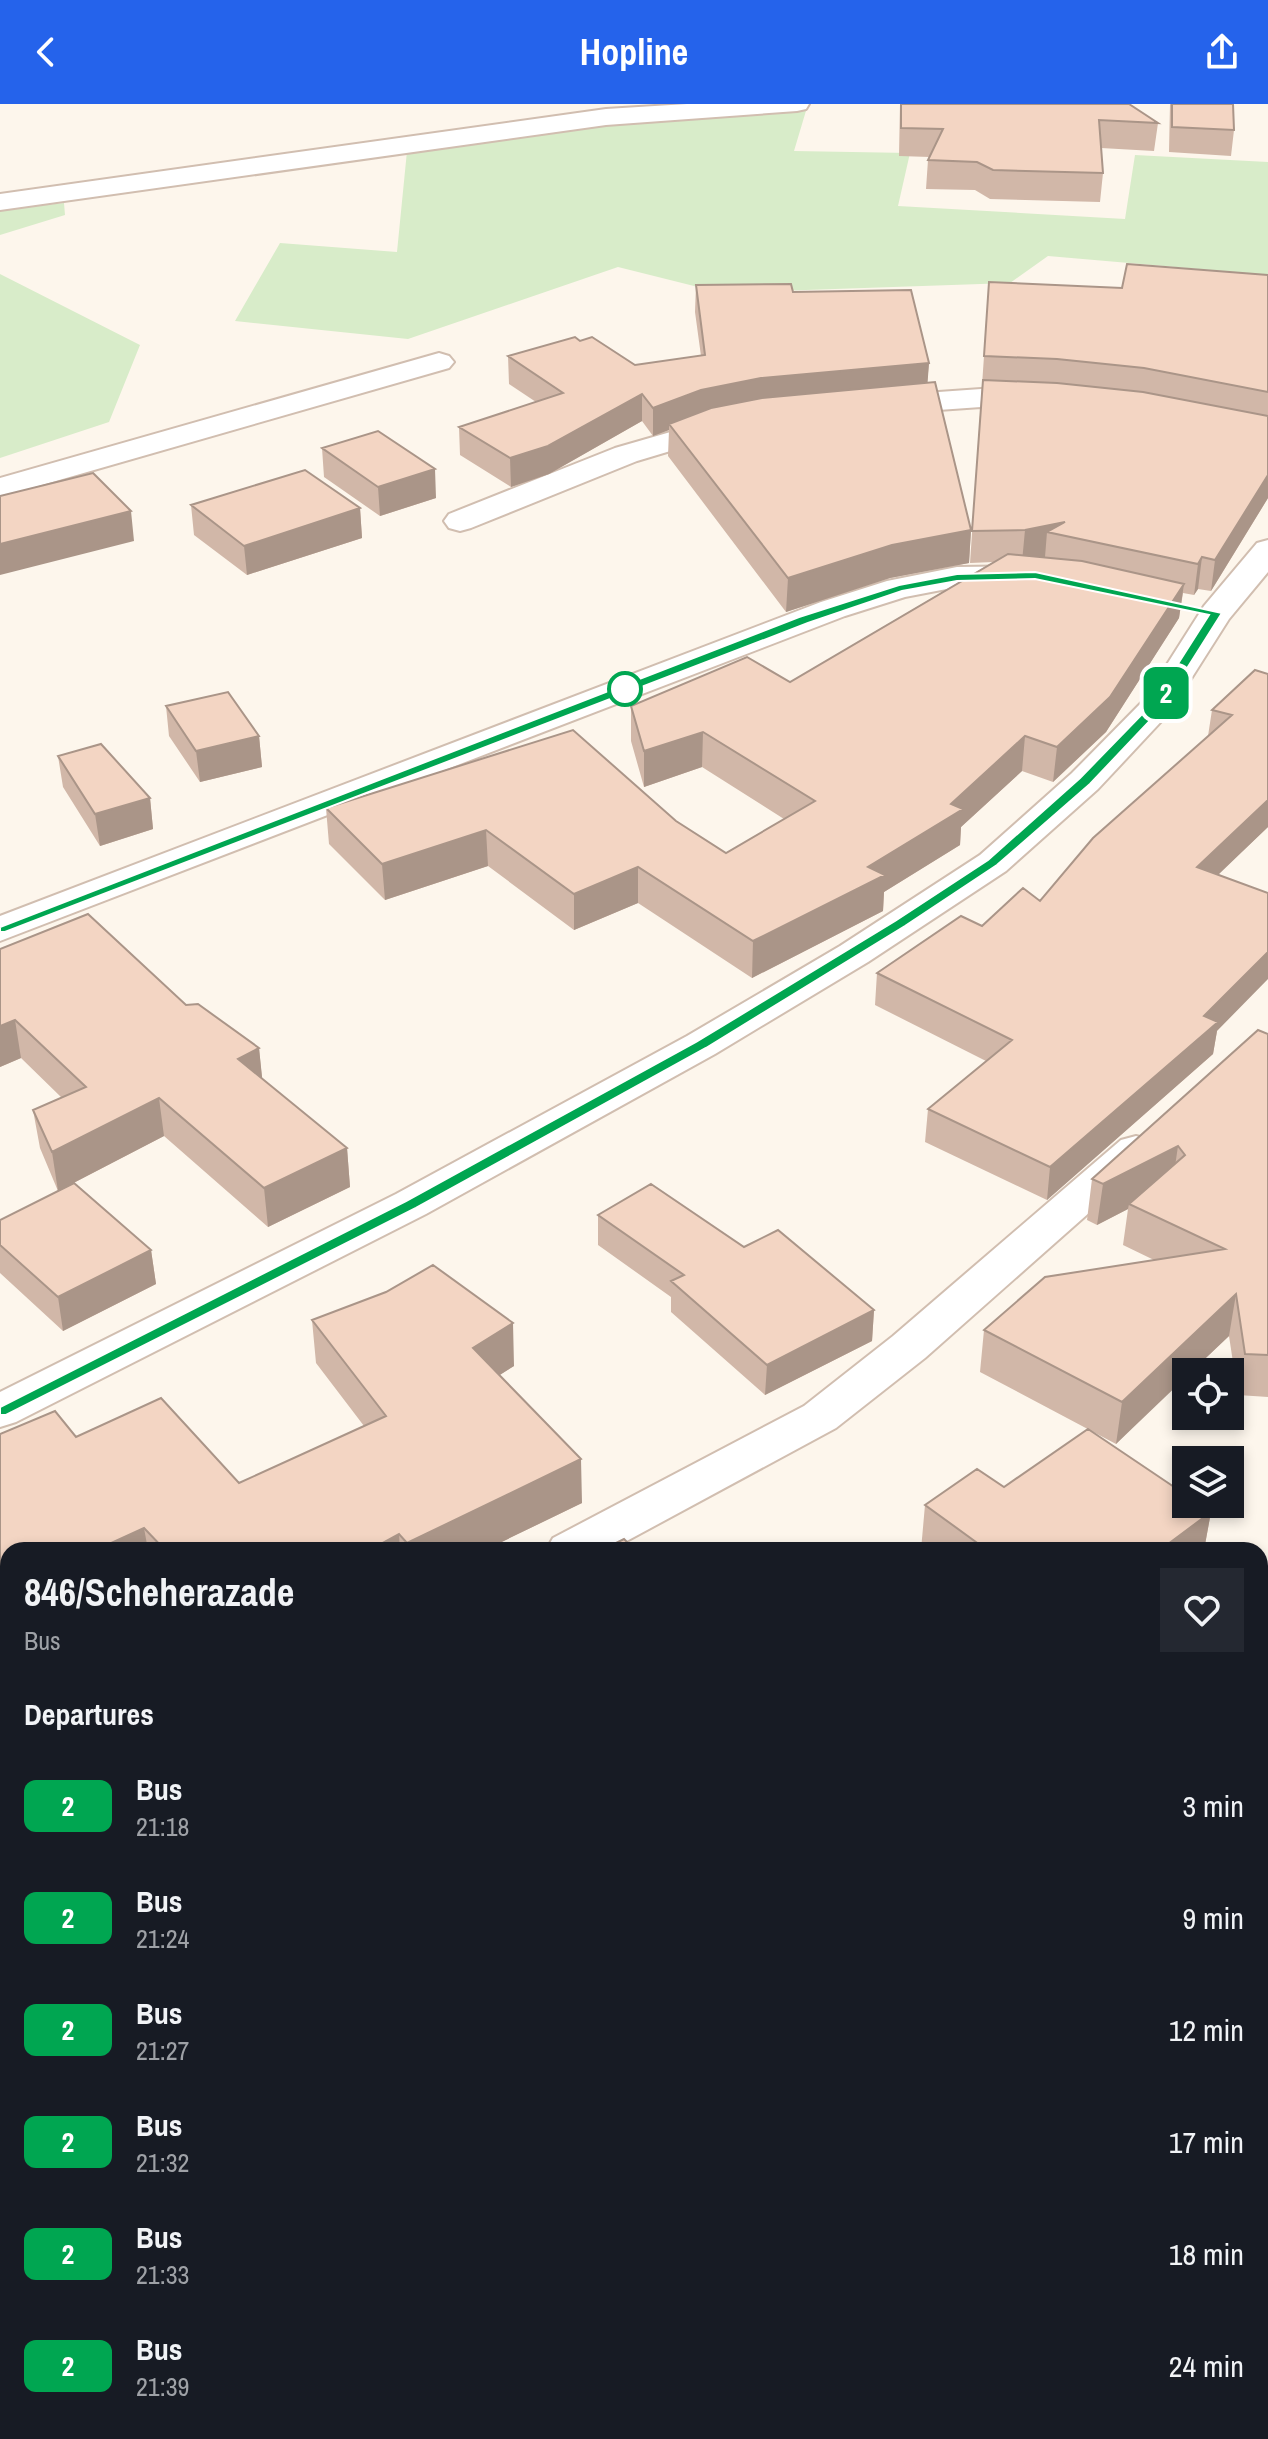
<!DOCTYPE html>
<html lang="en">
<head>
<meta charset="utf-8">
<style>
	body { margin:0; font-family:"Archivo Narrow",sans-serif; background:#242831; color:#f1f3f6; height:100vh; display:flex; flex-direction:column; font-size:30px; white-space:nowrap }
	* { box-sizing:border-box; margin:0 }
	p { font-size:26px; color:#9ea1a6 }
	.icon { flex:none; width:44px; height:44px; fill:none; stroke:currentColor; stroke-width:2; stroke-linecap:round; stroke-linejoin:round }
	.map { position:relative; flex:1; overflow:hidden }
	.sheet { position:absolute; left:0px; top:1438px; width:1268px; height:898px; display:flex; flex-direction:column; background:#171b24; border-radius:24px 24px 0 0; box-shadow:0 4px 12px #0003 }
	.sheet>* { flex:none }
	.badge { padding:0 16px; border-radius:12px; font-size:28px; line-height:52px }
	.tools { position:absolute; left:1172px; top:1254px; display:grid; gap:16px }
	.tools a { display:grid; place-items:center; width:72px; height:72px; border-radius:0px; background:#171b24; box-shadow:0 4px 12px #0003; font-size:40px }
	.map>.badge { position:absolute; translate:-50% -50%; box-shadow:0 0 0 4px #fff }
	h2 { padding:0 24px; font-size:30px; line-height:72px }
	.round { display:grid; place-items:center; flex:none; width:84px; height:84px; border-radius:0px; background:#242831 }
	.overview { display:flex; align-items:center; justify-content:space-between; height:136px; padding:0 24px }
	h1 { font-size:38px; font-weight:700; line-height:60px }
	ul { padding:0; list-style:none }
	li { display:flex; align-items:center; gap:24px; height:112px; padding:0 24px }
	li div { flex:1 }
	li b { display:block; font-size:30px }
	li em { font-style:normal }
	li .badge { min-width:88px; font-weight:700; text-align:center }
	header { display:flex; justify-content:space-between; align-items:center; height:104px; padding:0 24px; background:#2563eb; color:#fff; font-size:36px; font-weight:700 }
	.map>svg:first-child { display:block }
	.green { fill:#d8ecc9 }
	.lines { fill:none; stroke-linecap:round; stroke-linejoin:round }
	.minor-casing { stroke:#d1beb0; stroke-width:4 }
	.minor { fill:#fff; fill-rule:evenodd }
	.wall { fill:#d1b7a8 }
	.shaded-wall { fill:#aa9588 }
	.building { fill:#f3d5c3; stroke:#aa9588; stroke-width:2 }
	.line { fill:#00a651; stroke:#fff; stroke-width:2 }
	.stop-dot { fill:#fff; stroke:#00a651; stroke-width:4 }
</style>
</head>
<body>
<header><svg class="icon" aria-label="back" viewBox="0 0 24 24"><path d="M15 5l-7 7 7 7"/></svg>Hopline<svg class="icon" aria-label="share" viewBox="0 0 24 24"><path d="M12 15V3M7 8l5-5 5 5M5 13v7h14v-7"/></svg></header>
<div class="map">
<svg width="1268" height="2335" viewBox="0 0 1268 2335">
	<rect width="100%" height="100%" fill="#fdf6ec"/>
	<path class="green" d="M 808,0 L 794,47 L 910,49 L 898,102 L 1125,115 L 1135,51 L 1268,58 L 1268,171 L 1048,152 L 1010,179 L 722,189 L 618,163 L 408,235 L 235,217 L 280,139 L 397,148 L 407,47 L 467,35 Z
		M 64,99 L 65,111 L 0,131 L 0,106 Z
		M 0,170 L 140,241 L 109,318 L 0,354 Z"/>
	<g class="lines">
		<g class="minor-casing">
			<path id="minor" d="M 687,0 L 809,0 L 806,5 L 797,7 L 606,21 L 0,106 L 0,90 L 606,5 Z
				M 439,249 L 449,252 L 454,258 L 449,264 L 0,393 L 0,374 Z
				M 981,285 L 1051,290 L 1056,296 L 1051,302 L 1041,305 L 981,303 L 882,310 L 871,307 L 867,301 L 871,295 L 882,292 Z
				M 726,312 L 737,315 L 741,321 L 737,327 L 637,357 L 471,424 L 460,427 L 449,424 L 444,417 L 449,410 L 615,344 Z
				M 1268,436 L 1268,468 L 1229,515 L 1170,608 L 1098,685 L 1006,767 L 868,858 L 715,950 L 426,1110 L 16,1318 L 0,1323 L 0,1288 L 396,1090 L 687,932 L 840,842 L 980,751 L 1072,669 L 1145,595 L 1204,502 L 1257,439 Z
				M 1029,462 L 1041,465 L 1045,472 L 1041,479 L 957,483 L 905,493 L 845,512 L 0,837 L 0,812 L 821,498 L 887,477 L 957,463 Z
				M 1136,1032 L 1151,1036 L 1157,1045 L 1151,1054 L 925,1254 L 836,1324 L 610,1446 L 546,1446 L 553,1434 L 804,1302 L 893,1232 L 1121,1036 Z
				M 1268,1463 L 1268,1503 L 1260,1505 L 1260,1465 Z
				M 8,1739 L 8,1784 L 0,1787 L 0,1742 Z
				M 13,2328 L 84,2328 L 80,2335 L 10,2335 Z
				M 1019,2328 L 1086,2328 L 1089,2335 L 1023,2335 Z"/>
		</g>
		<use href="#minor" class="minor"/>
	</g>
	<path class="wall" d="M 900,0 L 1129,0 L 1158,19 L 1154,47 L 1101,44 L 1103,69 L 1100,98 L 990,95 L 975,86 L 926,85 L 928,56 L 930,53 L 899,52 Z
		M 1170,0 L 1233,0 L 1234,26 L 1231,52 L 1169,48 Z
		M 1268,171 L 1268,394 L 1211,487 L 1198,485 L 1194,491 L 1183,489 L 1179,514 L 1106,628 L 1053,678 L 1022,667 L 961,723 L 960,741 L 884,788 L 883,807 L 752,874 L 638,799 L 574,826 L 488,762 L 385,796 L 329,740 L 326,704 L 676,717 L 726,749 L 784,715 L 702,663 L 644,683 L 631,637 L 631,602 L 790,578 L 993,458 L 970,459 L 989,178 L 1122,184 Z
		M 696,181 L 793,188 L 929,259 L 927,279 L 971,426 L 969,459 L 890,474 L 786,508 L 668,352 L 669,326 L 653,332 L 642,317 L 549,370 L 511,383 L 460,351 L 459,323 L 536,298 L 509,280 L 508,252 L 580,237 L 635,261 L 701,252 L 695,208 Z
		M 322,344 L 436,394 L 380,412 L 324,373 Z
		M 191,401 L 360,404 L 362,434 L 247,471 L 194,431 Z
		M 1255,566 L 1268,723 L 1218,770 L 1217,927 L 1213,950 L 1047,1096 L 925,1038 L 928,1005 L 986,957 L 875,901 L 877,869 L 1040,797 L 1208,632 L 1212,606 Z
		M 166,602 L 259,632 L 262,663 L 200,678 L 169,632 Z
		M 58,652 L 150,694 L 153,725 L 100,742 L 63,683 Z
		M 0,845 L 186,901 L 259,944 L 262,975 L 347,1044 L 350,1083 L 268,1123 L 164,1032 L 58,1087 L 40,1044 L 33,1006 L 62,994 L 21,954 L 0,963 Z
		M 1268,930 L 1268,1293 L 1238,1291 L 1229,1232 L 1191,1268 L 1186,1268 L 1116,1340 L 980,1268 L 984,1226 L 1154,1156 L 1123,1141 L 1128,1105 L 1097,1121 L 1087,1116 L 1092,1075 Z
		M 598,1111 L 744,1143 L 874,1206 L 872,1237 L 765,1291 L 671,1208 L 671,1193 L 598,1141 Z
		M 0,1116 L 151,1146 L 156,1180 L 63,1227 L 0,1169 Z
		M 312,1216 L 514,1262 L 499,1271 L 582,1399 L 485,1446 L 8,1446 L 8,1509 L 0,1330 L 76,1333 L 239,1379 L 364,1322 L 316,1259 Z
		M 1004,1383 L 1211,1408 L 1204,1446 L 921,1446 L 925,1401 Z
		M 1260,1628 L 1268,1628 L 1268,1758 L 1265,1761 L 1260,1758 Z
		M 331,2328 L 409,2328 L 399,2335 L 336,2335 Z
		M 1192,2328 L 1260,2328 L 1268,2335 L 1195,2335 Z"/>
	<path class="shaded-wall" d="M 929,259 L 927,286 L 669,320 L 669,326 L 653,332 L 653,304 L 701,286 L 761,274 Z
		M 642,290 L 642,317 L 549,370 L 511,383 L 510,354 Z
		M 435,365 L 436,394 L 380,412 L 378,383 Z
		M 1268,371 L 1268,394 L 1211,487 L 1215,456 Z
		M 360,404 L 362,434 L 247,471 L 244,442 Z
		M 131,407 L 134,437 L 0,471 L 0,440 Z
		M 1065,418 L 1047,428 L 1045,453 L 1022,458 L 1025,426 Z
		M 971,426 L 969,459 L 890,474 L 786,508 L 788,474 L 892,441 Z
		M 1202,453 L 1198,485 L 1194,491 L 1198,460 Z
		M 1184,480 L 1179,514 L 1106,628 L 1053,678 L 1057,643 Z
		M 703,628 L 702,663 L 644,683 L 644,647 Z
		M 259,632 L 262,663 L 200,678 L 196,647 Z
		M 1025,632 L 1022,667 L 961,723 L 960,741 L 884,788 L 883,807 L 752,874 L 753,837 L 868,763 L 951,700 Z
		M 150,694 L 153,725 L 100,742 L 95,710 Z
		M 1268,696 L 1268,723 L 1193,795 L 1197,763 Z
		M 486,726 L 488,762 L 385,796 L 382,760 Z
		M 638,763 L 638,799 L 574,826 L 574,790 Z
		M 1268,848 L 1268,875 L 1217,927 L 1213,950 L 1047,1096 L 1050,1063 Z
		M 15,916 L 21,954 L 0,963 L 0,922 Z
		M 259,944 L 263,982 L 238,955 Z
		M 159,994 L 164,1032 L 58,1087 L 52,1048 Z
		M 1178,1042 L 1172,1083 L 1129,1100 L 1128,1105 L 1097,1121 L 1103,1080 Z
		M 347,1044 L 350,1083 L 268,1123 L 264,1084 Z
		M 151,1146 L 156,1180 L 63,1227 L 58,1193 Z
		M 1236,1190 L 1229,1232 L 1191,1268 L 1186,1268 L 1186,1273 L 1116,1340 L 1122,1298 Z
		M 874,1206 L 872,1237 L 765,1291 L 767,1261 Z
		M 513,1219 L 514,1262 L 475,1287 L 473,1244 Z
		M 581,1355 L 582,1399 L 485,1446 L 407,1446 L 407,1439 Z
		M 1211,1408 L 1204,1446 L 1160,1446 Z
		M 144,1424 L 148,1446 L 96,1446 Z
		M 399,1430 L 400,1446 L 370,1446 Z
		M 7,1462 L 8,1469 L 8,1509 L 0,1513 L 0,1465 Z
		M 8,1960 L 8,2015 L 0,2021 L 0,1966 Z
		M 383,2328 L 409,2328 L 399,2335 L 373,2335 Z"/>
	<path class="building" d="M 901,0 L 1129,0 L 1158,19 L 1099,16 L 1103,69 L 993,66 L 977,58 L 928,56 L 943,25 L 901,24 Z
		M 1172,0 L 1233,0 L 1234,26 L 1172,23 Z
		M 1127,160 L 1268,171 L 1268,288 L 1144,264 L 1057,255 L 984,252 L 989,178 L 1122,184 Z
		M 791,180 L 793,188 L 911,186 L 929,259 L 761,274 L 701,286 L 653,304 L 642,290 L 548,342 L 510,354 L 459,323 L 563,289 L 508,252 L 575,233 L 580,237 L 592,233 L 635,261 L 705,251 L 696,181 Z
		M 983,276 L 1057,279 L 1143,288 L 1268,312 L 1268,371 L 1215,456 L 1202,453 L 1198,460 L 1047,428 L 1065,418 L 1025,426 L 972,427 Z
		M 935,278 L 971,426 L 892,441 L 788,474 L 669,320 L 711,304 L 762,294 Z
		M 378,327 L 435,365 L 378,383 L 322,344 Z
		M 305,366 L 360,404 L 244,442 L 191,401 Z
		M 93,369 L 131,407 L 0,440 L 0,392 Z
		M 1008,450 L 1082,457 L 1184,480 L 1110,593 L 1057,643 L 1025,632 L 951,700 L 963,705 L 868,763 L 885,771 L 753,837 L 638,763 L 574,790 L 486,726 L 382,760 L 326,704 L 573,626 L 676,717 L 726,749 L 815,697 L 703,628 L 644,647 L 631,602 L 747,553 L 790,578 Z
		M 1255,566 L 1268,570 L 1268,696 L 1197,763 L 1268,789 L 1268,848 L 1204,912 L 1218,918 L 1050,1063 L 928,1005 L 1012,936 L 877,869 L 961,812 L 982,822 L 1023,784 L 1040,797 L 1093,734 L 1232,611 L 1212,606 Z
		M 228,588 L 259,632 L 196,647 L 166,602 Z
		M 101,640 L 150,694 L 95,710 L 58,652 Z
		M 88,810 L 186,901 L 198,900 L 259,944 L 238,955 L 347,1044 L 264,1084 L 159,994 L 52,1048 L 33,1006 L 86,983 L 15,916 L 0,922 L 0,845 Z
		M 1258,926 L 1268,930 L 1268,1251 L 1245,1250 L 1236,1190 L 1122,1298 L 984,1226 L 1045,1173 L 1225,1145 L 1129,1100 L 1185,1051 L 1178,1042 L 1103,1080 L 1092,1075 Z
		M 74,1079 L 151,1146 L 58,1193 L 0,1141 L 0,1116 Z
		M 651,1080 L 744,1143 L 778,1126 L 874,1206 L 767,1261 L 671,1177 L 684,1171 L 598,1111 Z
		M 433,1161 L 513,1219 L 473,1244 L 581,1355 L 407,1439 L 399,1430 L 370,1446 L 165,1446 L 144,1424 L 96,1446 L 8,1446 L 8,1464 L 7,1462 L 0,1465 L 0,1330 L 55,1307 L 76,1333 L 161,1294 L 239,1379 L 386,1312 L 312,1216 L 386,1188 Z
		M 1088,1325 L 1186,1391 L 1186,1400 L 1199,1400 L 1211,1408 L 1160,1446 L 987,1446 L 925,1401 L 977,1365 L 1004,1383 Z
		M 624,1435 L 635,1446 L 602,1446 Z
		M 1260,1628 L 1268,1628 L 1268,1725 L 1260,1720 Z
		M 8,1851 L 8,1960 L 0,1966 L 0,1856 Z
		M 1268,2229 L 1268,2335 L 1227,2335 L 1224,2328 L 1260,2328 L 1260,2239 Z
		M 342,2328 L 383,2328 L 373,2335 L 347,2335 Z
		M 960,2328 L 1043,2328 L 1036,2335 L 953,2335 Z"/>
	<path class="line" d="M 1035,468 L 1222,509 L 1162,604 L 1090,680 L 997,761 L 905,822 L 706,944 L 416,1104 L 6,1311 L 0,1311 L 0,1303 L 406,1097 L 696,938 L 895,817 L 988,756 L 1080,674 L 1153,599 L 1209,511 L 1035,475 L 957,477 L 902,487 L 808,519 L 5,828 L 0,828 L 0,823 L 799,513 L 899,481 L 957,470 Z"/>
	<circle class="stop-dot" cx="625" cy="585" r="16"/>
</svg>
<div class="tools">
<a><svg class="icon" aria-label="locate" viewBox="0 0 24 24"><circle cx="12" cy="12" r="6"/><path d="M12 2v4M12 18v4M2 12h4M18 12h4"/></svg></a>
<a><svg class="icon" aria-label="layers" viewBox="0 0 24 24"><path d="M12 4l9 5-9 5-9-5zM3 14l9 5 9-5"/></svg></a>
</div>
<b class="badge" style="left:1166px;top:589px;background:#00a651;color:#fff">2</b>
<section class="sheet">
<div class="overview"><div><h1>846/Scheherazade</h1><p>Bus</p></div><a class="round"><svg class="icon" aria-label="heart" viewBox="0 0 24 24"><path d="M12 20l-8-8c-3-5 5-10 8-4 3-6 11-1 8 4z"/></svg></a></div>
<h2>Departures</h2>
<ul>
<li><span class="badge" style="background:#00a651;color:#fff">2</span><div><b>Bus</b><p>21:18</p></div><em>3 min</em></li>
<li><span class="badge" style="background:#00a651;color:#fff">2</span><div><b>Bus</b><p>21:24</p></div><em>9 min</em></li>
<li><span class="badge" style="background:#00a651;color:#fff">2</span><div><b>Bus</b><p>21:27</p></div><em>12 min</em></li>
<li><span class="badge" style="background:#00a651;color:#fff">2</span><div><b>Bus</b><p>21:32</p></div><em>17 min</em></li>
<li><span class="badge" style="background:#00a651;color:#fff">2</span><div><b>Bus</b><p>21:33</p></div><em>18 min</em></li>
<li><span class="badge" style="background:#00a651;color:#fff">2</span><div><b>Bus</b><p>21:39</p></div><em>24 min</em></li>
</ul>
</section>
</div>
</body>
</html>
